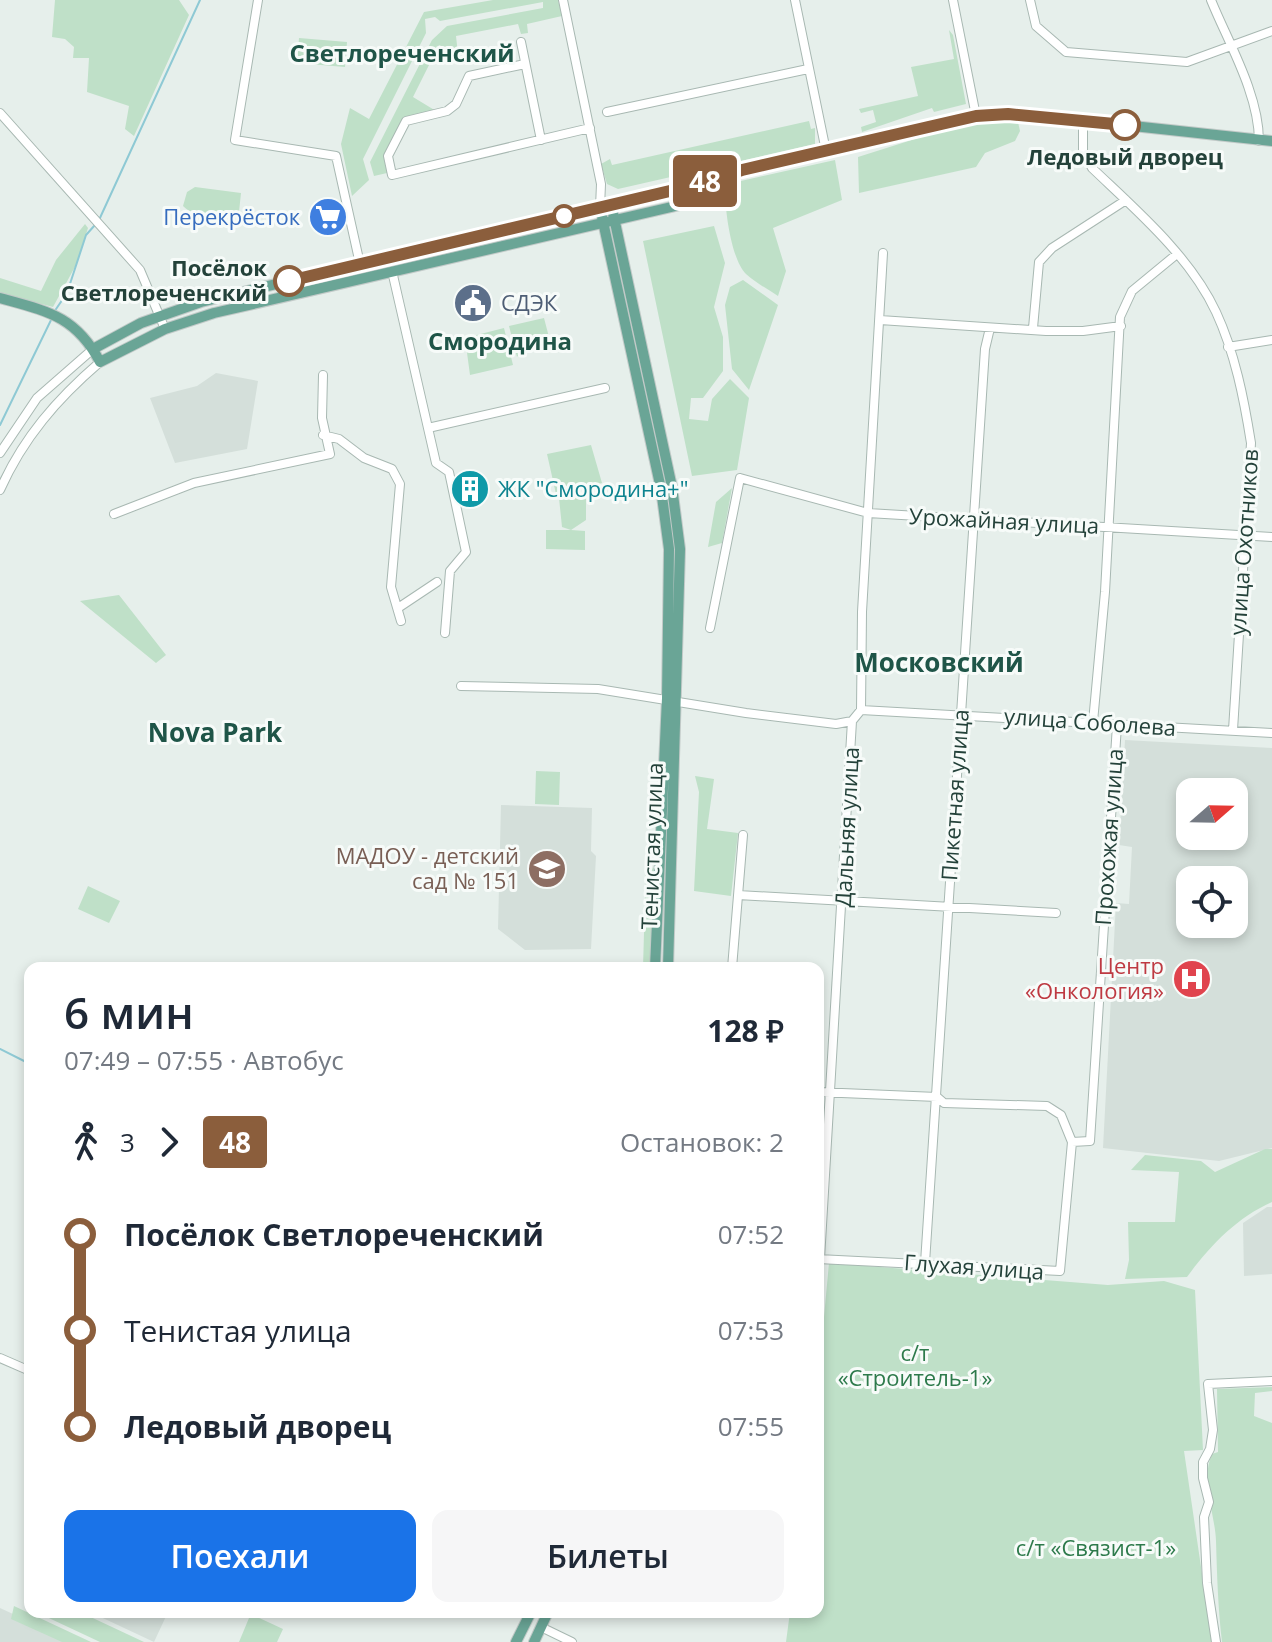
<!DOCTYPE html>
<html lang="ru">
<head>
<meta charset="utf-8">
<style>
	body { margin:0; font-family:"Open Sans",sans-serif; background:#f6f6f7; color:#1f2937; height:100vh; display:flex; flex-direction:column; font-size:30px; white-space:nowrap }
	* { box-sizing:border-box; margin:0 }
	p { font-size:26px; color:#747a83 }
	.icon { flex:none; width:44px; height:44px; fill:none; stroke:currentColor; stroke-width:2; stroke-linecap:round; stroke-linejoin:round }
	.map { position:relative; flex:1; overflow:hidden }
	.drawer { position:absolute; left:24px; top:962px; width:800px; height:656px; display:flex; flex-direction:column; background:#fff; border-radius:16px; box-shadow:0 4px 12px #0003 }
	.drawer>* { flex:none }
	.badge { padding:0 16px; border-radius:6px; font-size:28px; line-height:52px }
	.needle { width:52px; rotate:70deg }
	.controls { position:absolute; left:1176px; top:778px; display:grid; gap:16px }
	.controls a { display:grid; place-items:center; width:72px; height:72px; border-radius:16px; background:#fff; box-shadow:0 4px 12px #0003; font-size:40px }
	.map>.badge { position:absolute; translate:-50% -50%; box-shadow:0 0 0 4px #fff }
	.legs { display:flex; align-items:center; gap:12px; height:88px; padding:0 40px; font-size:26px }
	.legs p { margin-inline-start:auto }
	.head { display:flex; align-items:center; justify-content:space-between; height:136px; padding:0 40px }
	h1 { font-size:44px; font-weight:600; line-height:60px }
	.button { display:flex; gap:16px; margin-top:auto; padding:16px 40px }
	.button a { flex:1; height:92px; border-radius:16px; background:#1a73e8; color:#fff; font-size:32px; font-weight:600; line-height:92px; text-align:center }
	.button a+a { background:#f6f6f7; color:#1f2937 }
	ul { padding:0 40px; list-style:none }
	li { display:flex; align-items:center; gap:28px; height:96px; font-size:30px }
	li i { display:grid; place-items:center; width:12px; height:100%; margin:0 10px; background:currentColor }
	li i::after { content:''; width:20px; height:20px; margin:-10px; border:6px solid; border-radius:50%; background:#fff }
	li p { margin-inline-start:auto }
	li:first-child i { background:linear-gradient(#0000 50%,currentColor 0) }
	li:last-child i { background:linear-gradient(currentColor 50%,#0000 0) }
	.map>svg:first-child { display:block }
	.built { fill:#d4dfda; fill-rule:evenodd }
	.green { fill:#bfe0c8 }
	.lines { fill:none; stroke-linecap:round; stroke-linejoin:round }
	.stream { stroke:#8ec9d4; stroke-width:2 }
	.minor-casing { stroke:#a8b8b2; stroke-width:10 }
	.major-casing { stroke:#c2cac8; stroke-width:12 }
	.minor { stroke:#fff; stroke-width:8 }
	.major { stroke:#6aa596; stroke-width:10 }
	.line-1-casing { stroke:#fff; stroke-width:18 }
	.line-1 { stroke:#8b5e3c; stroke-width:12 }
	.stop-1-dot { fill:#fff; stroke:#8b5e3c; stroke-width:4 }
	.labels { text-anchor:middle; stroke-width:6; stroke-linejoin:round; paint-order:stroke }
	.stop-label { font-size:22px; font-weight:bold; fill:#24423a; stroke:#f7fbf9 }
	.shop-label { font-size:22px; fill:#366cbe; stroke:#f7fbf9; text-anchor:end }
	.service-label { font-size:22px; fill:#4e5e75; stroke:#f7fbf9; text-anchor:start }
	.culture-label { font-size:22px; fill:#0d838f; stroke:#f7fbf9; text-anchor:start }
	.street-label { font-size:22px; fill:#24423a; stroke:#f7fbf9 }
	.education-label { font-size:22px; fill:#785e54; stroke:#f7fbf9; text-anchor:end }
	.health-label { font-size:22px; fill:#be3a42; stroke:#f7fbf9; text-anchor:end }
	.park-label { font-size:22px; fill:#2d7a4b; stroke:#f7fbf9 }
	.neighbourhood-label { font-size:24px; font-weight:bold; fill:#1f5548; stroke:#f7fbf9 }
	.quarter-label { font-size:26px; font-weight:bold; fill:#1f5548; stroke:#f7fbf9 }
</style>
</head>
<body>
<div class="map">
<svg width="1272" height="1642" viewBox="0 0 1272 1642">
	<rect width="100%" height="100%" fill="#e6efeb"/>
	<path class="built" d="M 216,373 L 258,381 L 247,449 L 175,463 L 150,398 L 197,386 Z
		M 1125,740 L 1272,748 L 1272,1148 L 1219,1161 L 1103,1148 L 1116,903 L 1129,904 L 1132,847 L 1119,845 ZM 1190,792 L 1234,792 L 1234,836 L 1190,836 ZM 1190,880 L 1234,880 L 1234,924 L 1190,924 Z
		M 501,805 L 592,808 L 591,851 L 596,856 L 591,949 L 525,950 L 498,929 Z
		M 1267,1207 L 1272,1207 L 1272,1274 L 1244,1276 L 1243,1223 Z
		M 0,1608 L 13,1614 L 71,1642 L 0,1642 Z
		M 90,1612 L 168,1612 L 154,1642 Z"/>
	<path class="green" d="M 55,0 L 179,0 L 189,15 L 134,136 L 125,129 L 129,106 L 87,92 L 89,58 L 73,58 L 74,47 L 65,39 L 52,37 Z
		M 493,0 L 558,0 L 562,16 L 527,24 L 528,33 L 521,34 L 518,24 L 456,36 L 458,54 L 439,45 L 413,97 L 436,111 L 404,118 L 384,158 L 387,173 L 374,176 L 370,162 L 432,40 L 447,26 L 543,8 L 543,2 L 440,21 L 435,17 L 425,19 L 426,33 L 363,159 L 369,180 L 352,196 L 341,144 L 350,108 L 369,119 L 424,12 Z
		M 949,30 L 953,35 L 966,104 L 934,112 L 932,108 L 862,132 L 861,127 L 876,122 L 873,110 L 861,113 L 859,109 L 918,96 L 911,67 L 954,59 Z
		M 299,38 L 347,42 L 345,67 L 297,63 Z
		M 809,121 L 811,129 L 815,128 L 815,144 L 618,189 L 607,184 L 601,164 L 610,159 L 612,165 Z
		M 992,121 L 1018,122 L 1020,131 L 1015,141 L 985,153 L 976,167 L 859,193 L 858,157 L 956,126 Z
		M 835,160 L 842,200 L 773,228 L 786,271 L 778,296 C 767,289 755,282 746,274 C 731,259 725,210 725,189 L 732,183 Z
		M 195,187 L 241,193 L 239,212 C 220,214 198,221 183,206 L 187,192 Z
		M 85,224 L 88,228 L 76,265 L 53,307 L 0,293 L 0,278 L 41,291 L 56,260 Z
		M 714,226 L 725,263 L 714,307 L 723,337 L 723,371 L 703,398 L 691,398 L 689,419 L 708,421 L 712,399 L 730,379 L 749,398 L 737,470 L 692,476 L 643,241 Z
		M 743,280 L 778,305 L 749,390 L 732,369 L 725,305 L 730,287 Z
		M 544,318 L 550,341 L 523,348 L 517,357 L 509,326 Z
		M 504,328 L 513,365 L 470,375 L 465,338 Z
		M 591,445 L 602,483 L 556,494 L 547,454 Z
		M 732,488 L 722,543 L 708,547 L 716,502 Z
		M 586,493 L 586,520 L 571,530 L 585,531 L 585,550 L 546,549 L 546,530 L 571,530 L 562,527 L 559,498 Z
		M 119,595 L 166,655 L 156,663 L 80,601 Z
		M 536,771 L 560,772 L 559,805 L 535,804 Z
		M 695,776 L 714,779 L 707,829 L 738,833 L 731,896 L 694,891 L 699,792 Z
		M 646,862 L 655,869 L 652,968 L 643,968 Z
		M 88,886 L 120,901 L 109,923 L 78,909 Z
		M 1265,1149 L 1272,1149 L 1272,1202 C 1236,1218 1210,1246 1187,1277 L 1125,1279 L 1129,1260 L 1128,1222 L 1175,1222 L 1179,1172 L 1131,1170 L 1145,1155 L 1201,1161 L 1215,1172 Z
		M 829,1263 L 1108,1285 L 1164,1281 L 1195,1290 L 1203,1450 L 1184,1451 L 1212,1642 L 786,1642 L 790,1612 L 818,1612 L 818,1382 Z
		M 1272,1387 L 1272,1391 L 1255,1393 L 1254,1416 L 1272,1423 L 1272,1642 L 1222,1642 C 1218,1608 1217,1575 1216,1541 C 1215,1513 1200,1481 1212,1454 L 1218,1452 L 1217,1389 Z
		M 14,1606 L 91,1642 L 62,1642 L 11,1619 Z
		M 36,1612 L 80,1612 L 144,1642 L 100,1642 Z
		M 255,1616 L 283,1629 L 277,1642 L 239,1642 L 249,1618 Z"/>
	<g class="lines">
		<path class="stream" d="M 99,220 L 200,0
			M 54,312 L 67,293 L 86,235 L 95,225
			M 0,425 L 52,318
			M 0,1049 L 30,1064"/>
		<g class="minor-casing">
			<path id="minor" d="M 258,0 L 235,140 L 336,156 L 360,264
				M 563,0 L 601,184 L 600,207
				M 795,0 L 826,151
				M 953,0 L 976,116
				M 1030,0 L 1036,26 L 1066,52 L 1187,62 L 1272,31
				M 1211,0 C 1228,42 1259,94 1259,141
				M 521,42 L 541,140
				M 525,64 L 469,76 L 456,104 L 447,111 L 406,121 L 388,156 L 392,175 L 590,128
				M 607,112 L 808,69
				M 0,113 L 140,270 L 165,329
				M 1083,120 L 1083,151 L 1092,168 C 1136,210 1190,256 1216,312 C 1235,353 1244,399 1251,443 L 1233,730
				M 392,271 L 436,463 L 449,472 L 466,552 L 450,571 L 445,633
				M 880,320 L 1046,331 L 1083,331 L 1121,326
				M 1033,328 L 1039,262 L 1052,248 L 1126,200
				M 1228,347 L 1272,340
				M 428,428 L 605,388
				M 323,435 L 339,439 L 364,458 L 392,469 L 400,484 L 391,587 L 401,621
				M 0,453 L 37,398 L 93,349
				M 0,490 C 23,438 57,399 100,362
				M 114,514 L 194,483 L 330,454 L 322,418 L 323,375
				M 398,608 L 437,582
				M 710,628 L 740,478 L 868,513 L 1272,537
				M 461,686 L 598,689 L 746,713 L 836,724 L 852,721
				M 861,710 L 1272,733
				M 1093,722 L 1105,592 L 1120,317 L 1132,291 L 1177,254
				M 738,895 L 1056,913
				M 732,968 L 743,835
				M 818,1092 L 937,1097 L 944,1103 L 1047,1106 L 1061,1115 L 1072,1142 L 1060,1271 L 818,1259
				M 1072,1142 L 1090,1141 L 1117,725
				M 820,1259 L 852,721 L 861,710 L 862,612 L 883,253
				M 925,1263 L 985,349 L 990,328
				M 0,1358 L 30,1371
				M 541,1627 L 572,1642
				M 1216,1642 L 1207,1583 L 1204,1517 L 1209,1502 L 1203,1478 L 1203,1462 L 1210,1449 L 1213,1430 L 1208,1384 L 1272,1381"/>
		</g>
		<g class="major-casing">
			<path id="major" d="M 613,213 L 672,487 L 680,549 L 668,968
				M 602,217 L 661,489 L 669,549 L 667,698 L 655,968
				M 0,298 C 47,311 76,316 100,362 L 165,329 L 214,313 L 680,205 L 736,177
				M 93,349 L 141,323 L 201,302 L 976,116 L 1050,117 L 1272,141
				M 516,1642 L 531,1612
				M 534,1642 L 548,1612"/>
		</g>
		<use href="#minor" class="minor"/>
		<use href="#major" class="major"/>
	</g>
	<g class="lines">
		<g class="line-1-casing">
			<path id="line-1" d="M 289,281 L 691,186 L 742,170 L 976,116 L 1008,114 L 1125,125"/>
		</g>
		<use href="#line-1" class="line-1"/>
	</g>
	<defs>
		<g id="supermarket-disc" transform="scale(2)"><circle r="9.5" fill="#3f7fe0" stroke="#f7fbf9"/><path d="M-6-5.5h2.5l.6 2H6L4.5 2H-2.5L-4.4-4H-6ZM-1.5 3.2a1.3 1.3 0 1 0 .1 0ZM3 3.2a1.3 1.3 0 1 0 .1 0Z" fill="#fff"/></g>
		<g id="civic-disc" transform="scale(2)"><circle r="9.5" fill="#5c6f8a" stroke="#f7fbf9"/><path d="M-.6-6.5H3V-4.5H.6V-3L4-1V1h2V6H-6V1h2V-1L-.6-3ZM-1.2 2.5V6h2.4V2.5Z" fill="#fff"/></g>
		<g id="building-disc" transform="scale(2)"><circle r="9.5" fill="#0f9aa8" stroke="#f7fbf9"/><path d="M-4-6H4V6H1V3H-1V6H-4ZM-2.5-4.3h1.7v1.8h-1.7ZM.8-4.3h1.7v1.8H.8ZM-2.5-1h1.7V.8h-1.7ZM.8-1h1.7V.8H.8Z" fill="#fff"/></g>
		<g id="school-disc" transform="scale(2)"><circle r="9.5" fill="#8d6e63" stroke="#f7fbf9"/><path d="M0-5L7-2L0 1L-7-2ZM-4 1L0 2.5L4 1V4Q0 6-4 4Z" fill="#fff"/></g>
		<g id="hospital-disc" transform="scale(2)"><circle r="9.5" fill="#e0444e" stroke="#f7fbf9"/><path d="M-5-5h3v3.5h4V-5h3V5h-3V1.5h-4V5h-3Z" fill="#fff"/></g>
	</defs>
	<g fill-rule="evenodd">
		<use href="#supermarket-disc" x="328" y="217"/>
		<use href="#civic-disc" x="473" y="303"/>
		<use href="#building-disc" x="470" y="489"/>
		<use href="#school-disc" x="547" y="869"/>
		<use href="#hospital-disc" x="1192" y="979"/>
	</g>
	<g class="stop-1-dot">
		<circle cx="1125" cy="125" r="14"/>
		<circle cx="564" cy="216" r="10"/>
		<circle cx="289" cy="281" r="14"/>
	</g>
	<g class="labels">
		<g class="stop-label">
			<text x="1125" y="165">Ледовый дворец</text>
			<text x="267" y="276" text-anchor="end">Посёлок<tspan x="267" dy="25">Светлореченский</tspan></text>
		</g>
		<g class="shop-label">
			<text x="300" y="225">Перекрёсток</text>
		</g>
		<g class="service-label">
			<text x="501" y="311">СДЭК</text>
		</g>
		<g class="culture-label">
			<text x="498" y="497">ЖК "Смородина+"</text>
		</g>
		<g class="street-label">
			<text transform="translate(1004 521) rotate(3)" y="8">Урожайная улица</text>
			<text transform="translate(1244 542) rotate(-86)" y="8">улица Охотников</text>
			<text transform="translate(1090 722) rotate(4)" y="8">улица Соболева</text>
			<text transform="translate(955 795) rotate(-86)" y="8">Пикетная улица</text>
			<text transform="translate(847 827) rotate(-87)" y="8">Дальняя улица</text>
			<text transform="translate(1109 837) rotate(-86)" y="8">Прохожая улица</text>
			<text transform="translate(652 846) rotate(-88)" y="8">Тенистая улица</text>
			<text transform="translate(974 1267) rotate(4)" y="8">Глухая улица</text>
		</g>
		<g class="education-label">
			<text x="519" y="864">МАДОУ - детский<tspan x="519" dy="25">сад № 151</tspan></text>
		</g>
		<g class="health-label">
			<text x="1164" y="974">Центр<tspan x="1164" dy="25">«Онкология»</tspan></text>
		</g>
		<g class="park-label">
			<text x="915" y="1361">с/т<tspan x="915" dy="25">«Строитель-1»</tspan></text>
			<text x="1096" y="1556">с/т «Связист-1»</text>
		</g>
		<g class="neighbourhood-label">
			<text x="402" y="62">Светлореченский</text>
			<text x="500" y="350">Смородина</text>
		</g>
		<g class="quarter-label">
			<text x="939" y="672">Московский</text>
			<text x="215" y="742">Nova Park</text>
		</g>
	</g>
</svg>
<div class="controls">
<a><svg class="needle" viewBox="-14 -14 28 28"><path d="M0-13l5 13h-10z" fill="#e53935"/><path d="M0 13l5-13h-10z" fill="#747a83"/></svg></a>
<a><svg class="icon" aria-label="locate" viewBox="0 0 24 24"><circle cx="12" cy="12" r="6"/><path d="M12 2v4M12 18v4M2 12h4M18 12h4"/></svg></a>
</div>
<b class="badge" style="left:705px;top:181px;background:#8b5e3c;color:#fff">48</b>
<section class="drawer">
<div class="head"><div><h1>6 мин</h1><p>07:49 – 07:55 · Автобус</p></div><b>128 ₽</b></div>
<div class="legs"><svg class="icon" aria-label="walk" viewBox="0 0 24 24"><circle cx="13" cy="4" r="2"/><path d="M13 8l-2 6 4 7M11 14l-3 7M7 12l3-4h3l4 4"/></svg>3<svg class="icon" aria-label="forward" viewBox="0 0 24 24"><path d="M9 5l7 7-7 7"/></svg><b class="badge" style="background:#8b5e3c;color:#fff">48</b><p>Остановок: 2</p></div>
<ul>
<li><i style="color:#8b5e3c"></i><b>Посёлок Светлореченский</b><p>07:52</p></li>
<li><i style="color:#8b5e3c"></i><span>Тенистая улица</span><p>07:53</p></li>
<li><i style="color:#8b5e3c"></i><b>Ледовый дворец</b><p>07:55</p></li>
</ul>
<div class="button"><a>Поехали</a><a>Билеты</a></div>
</section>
</div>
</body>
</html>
